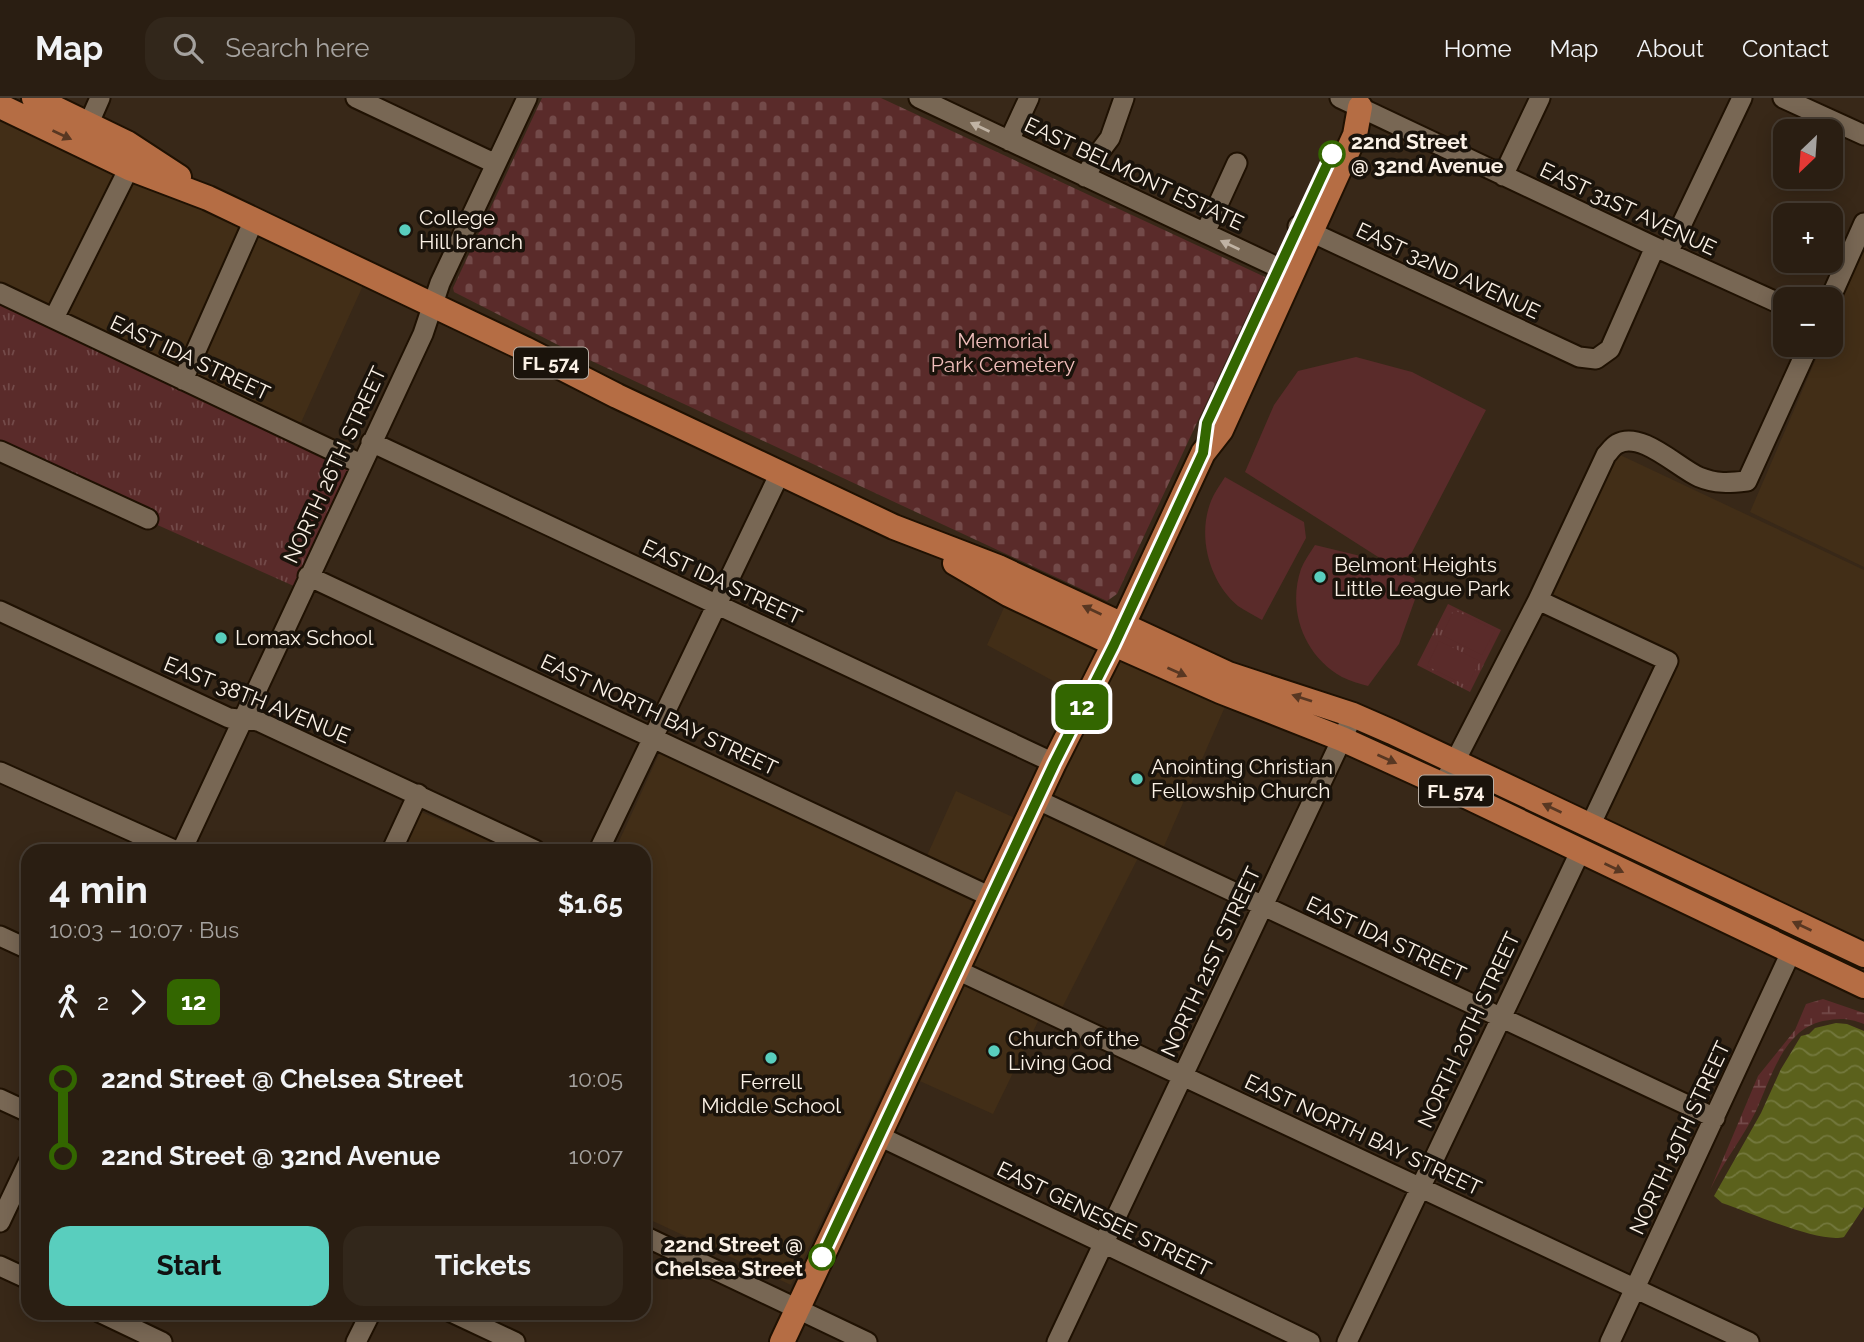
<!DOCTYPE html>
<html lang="en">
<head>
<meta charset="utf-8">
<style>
	body { margin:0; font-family:Raleway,sans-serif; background:#32271b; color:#f1f3f6; height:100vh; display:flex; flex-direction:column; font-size:26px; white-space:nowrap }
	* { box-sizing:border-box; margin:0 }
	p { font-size:23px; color:#a5a29f }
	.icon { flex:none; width:38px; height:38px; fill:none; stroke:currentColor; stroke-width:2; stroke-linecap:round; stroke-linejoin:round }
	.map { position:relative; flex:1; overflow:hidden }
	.details { position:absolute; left:21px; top:746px; width:630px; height:476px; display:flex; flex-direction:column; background:#2a1e12; border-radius:21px; box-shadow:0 4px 18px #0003,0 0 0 2px #463c32 }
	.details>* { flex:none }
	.badge { padding:0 14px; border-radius:10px; font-size:24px; line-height:46px }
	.needle { width:46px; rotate:205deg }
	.controls { position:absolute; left:1773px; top:21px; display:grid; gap:14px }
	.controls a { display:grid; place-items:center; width:70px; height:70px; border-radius:14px; background:#2a1e12; box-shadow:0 4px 18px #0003,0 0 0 2px #463c32; font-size:35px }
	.map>.badge { position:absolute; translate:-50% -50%; box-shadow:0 0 0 4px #fff }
	.legs { display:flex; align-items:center; gap:10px; height:77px; padding:0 28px; font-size:23px }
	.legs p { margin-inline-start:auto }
	.overview { display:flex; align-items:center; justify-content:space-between; height:119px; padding:0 28px }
	h1 { font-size:38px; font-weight:700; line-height:52px }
	.cta { display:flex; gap:14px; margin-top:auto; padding:14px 28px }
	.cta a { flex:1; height:80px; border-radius:21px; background:#59cebe; color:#111; font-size:28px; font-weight:700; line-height:80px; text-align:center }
	.cta a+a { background:#32271b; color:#f1f3f6 }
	ul { padding:0 28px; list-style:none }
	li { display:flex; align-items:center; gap:24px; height:77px; font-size:26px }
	li i { display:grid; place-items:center; width:10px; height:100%; margin:0 9px; background:currentColor }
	li i::after { content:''; width:18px; height:18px; margin:-9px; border:5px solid; border-radius:50%; background:#2a1e12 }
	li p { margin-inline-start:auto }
	li:first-child i { background:linear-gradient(#0000 50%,currentColor 0) }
	li:last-child i { background:linear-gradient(currentColor 50%,#0000 0) }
	header { display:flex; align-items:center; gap:42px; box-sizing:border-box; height:98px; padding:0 35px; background:#2a1e12; border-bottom:2px solid #463c32 }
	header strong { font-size:33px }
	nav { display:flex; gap:38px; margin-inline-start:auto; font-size:24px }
	.search { width:490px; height:63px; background:#32271b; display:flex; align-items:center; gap:18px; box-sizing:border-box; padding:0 24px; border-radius:21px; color:#a5a29f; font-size:26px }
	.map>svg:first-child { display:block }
	.built { fill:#422e17 }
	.grass { fill:url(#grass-tufts) }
	.wetland { fill:url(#wetland-marsh) }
	.cemetery { fill:url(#cemetery-stones) }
	.pitch { fill:#5a2b2a }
	.water { fill:url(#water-waves) }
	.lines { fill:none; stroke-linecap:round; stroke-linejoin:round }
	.minor-casing { stroke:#1f1102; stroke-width:23 }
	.major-casing { stroke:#1f1102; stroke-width:28 }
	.minor { stroke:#786754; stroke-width:19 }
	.major { stroke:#b56d44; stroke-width:24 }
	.oneway { fill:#c0b3a4 }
	.oneway2 { fill:#583722 }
	.line-1-casing { stroke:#fff; stroke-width:16 }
	.line-1 { stroke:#360; stroke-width:10 }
	.stop-1-dot { fill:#fff; stroke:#360; stroke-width:3.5 }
	.poi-dot { fill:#59cebe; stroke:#1a130b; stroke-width:2.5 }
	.labels { text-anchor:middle; stroke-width:7; stroke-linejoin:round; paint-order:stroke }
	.shield { fill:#1a130b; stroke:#b8aea4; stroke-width:2 }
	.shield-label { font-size:19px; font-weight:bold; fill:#fbf1e6 }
	.stop-label { font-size:21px; font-weight:bold; fill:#fbf1e6; stroke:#1a130b; text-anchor:start }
	.street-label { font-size:21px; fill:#fbf1e6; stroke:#1a130b }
	.poi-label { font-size:21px; fill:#fbf1e6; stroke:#1a130b; text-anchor:start }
	.park-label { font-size:21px; fill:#f0bebb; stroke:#1a130b }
</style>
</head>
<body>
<header>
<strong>Map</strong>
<div class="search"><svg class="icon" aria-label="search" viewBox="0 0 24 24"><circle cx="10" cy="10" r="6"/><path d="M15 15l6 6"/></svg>Search here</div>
<nav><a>Home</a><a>Map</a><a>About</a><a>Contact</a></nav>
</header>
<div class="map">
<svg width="1864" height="1244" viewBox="0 0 1864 1244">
	<defs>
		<pattern id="grass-tufts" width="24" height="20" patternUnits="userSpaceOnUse" patternTransform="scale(1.75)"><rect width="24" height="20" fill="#5a2b2a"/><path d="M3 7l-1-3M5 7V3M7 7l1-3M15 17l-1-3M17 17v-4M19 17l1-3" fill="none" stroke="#734a49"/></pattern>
		<pattern id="wetland-marsh" width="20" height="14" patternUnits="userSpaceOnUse" patternTransform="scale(1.75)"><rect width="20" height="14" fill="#5a2b2a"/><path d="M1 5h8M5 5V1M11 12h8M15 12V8" fill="none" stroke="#734a49"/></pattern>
		<pattern id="cemetery-stones" width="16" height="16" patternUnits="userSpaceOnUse" patternTransform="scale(1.75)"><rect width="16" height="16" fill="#5a2b2a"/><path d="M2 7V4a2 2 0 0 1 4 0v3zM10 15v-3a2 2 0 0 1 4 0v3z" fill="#734a49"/></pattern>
		<pattern id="water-waves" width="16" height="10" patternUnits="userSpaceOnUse" patternTransform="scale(1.75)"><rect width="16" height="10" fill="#5b611c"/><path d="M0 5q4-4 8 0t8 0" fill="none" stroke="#73783d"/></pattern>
	</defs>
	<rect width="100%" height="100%" fill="#382818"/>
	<path class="built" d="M 0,16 L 120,73 L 51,211 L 0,187 Z
		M 132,79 L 245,126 L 180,272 L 63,216 Z
		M 257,131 L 365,183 L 299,329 L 191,278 Z
		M 1864,150 L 1864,469 L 1750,414 L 1822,247 L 1830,247 L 1831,226 Z
		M 1616,355 L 1864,472 L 1864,848 L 1601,728 L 1673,556 L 1549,497 Z
		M 1007,503 L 1105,550 L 1081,598 L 987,547 Z
		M 1117,556 L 1227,604 L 1162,753 L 1047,698 Z
		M 660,654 L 974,801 L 791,1187 L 644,1119 L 644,752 L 615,752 Z
		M 956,693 L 1019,722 L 988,790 L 926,760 Z
		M 1041,711 L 1139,758 L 1061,912 L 966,868 Z
		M 419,713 L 510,752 L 402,752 Z
		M 960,881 L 1040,919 L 993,1016 L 913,980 Z"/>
	<path class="grass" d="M 0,203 L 352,370 L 296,489 L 153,425 L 157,417 L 0,345 Z
		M 1448,506 L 1501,532 L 1470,594 L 1417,567 Z"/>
	<path class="wetland" d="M 1823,901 L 1864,915 L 1864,926 C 1848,920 1840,920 1823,923 C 1784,931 1771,980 1756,1013 C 1743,1040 1723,1064 1710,1092 L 1758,978 L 1795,932 L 1806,906 Z"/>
	<path class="cemetery" d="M 542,0 L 881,0 L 1265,179 L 1117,496 L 1107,503 L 568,252 L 454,194 L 453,190 Z"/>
	<path class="pitch" d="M 1356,259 L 1412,274 L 1486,312 L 1410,458 L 1386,464 L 1245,374 L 1274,307 L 1298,273 Z
		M 1225,379 L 1304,424 L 1306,440 L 1262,522 C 1254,517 1245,513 1238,508 C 1209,484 1197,438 1211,403 C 1214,395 1220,387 1225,379 Z
		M 1315,447 L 1377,462 L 1414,480 L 1418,493 L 1399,546 L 1368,588 C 1360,586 1350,583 1342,579 C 1304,558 1287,512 1301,471 C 1304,463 1310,455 1315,447 Z
		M 1454,512 L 1495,532 L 1482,557 L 1442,537 Z
		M 1439,543 L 1480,563 L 1467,588 L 1427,568 Z"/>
	<path class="water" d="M 1836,925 L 1847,926 L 1864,933 L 1864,1109 L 1844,1139 C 1820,1146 1749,1114 1722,1105 L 1714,1098 L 1761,1015 L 1781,971 L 1801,938 L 1809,936 L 1815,930 Z"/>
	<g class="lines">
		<g class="minor-casing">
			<path id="minor" d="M 356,0 L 496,66
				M 919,0 L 1292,176
				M 1340,0 L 1655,149 L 1785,208
				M 1783,0 L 1864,37
				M 89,25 L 100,0
				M 1009,43 L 1029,0
				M 1503,78 L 1540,0
				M 1085,79 L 1098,56 L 1110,40 L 1124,0
				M 1298,128 L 1579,259 L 1596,261 L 1610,251 L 1655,149
				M 1205,135 L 1237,65
				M 1668,155 L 1742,0
				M 0,195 L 361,366
				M 1830,201 L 1864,125
				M 54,220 L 129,70
				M 183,282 L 254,122
				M 371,344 L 1054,665
				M 0,353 L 148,421
				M 308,478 L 991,799
				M 1538,502 L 1668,563 L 1590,728
				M 0,513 L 229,620 L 258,623 L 535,752
				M 0,674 L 174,752
				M 1448,677 L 1538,502 L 1606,357 C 1609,354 1613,348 1617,346 C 1641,332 1678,370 1699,379 C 1716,386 1729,385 1747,383 L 1809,247
				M 1038,702 L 1715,1020
				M 182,752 L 423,236 L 440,185 L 527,0
				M 392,752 L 418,696
				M 599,752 L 780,375
				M 0,838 L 28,851
				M 957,872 L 1749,1244
				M 0,1001 L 28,1014
				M 879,1038 L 1310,1244
				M 0,1124 L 28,1065
				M 644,1138 L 867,1244
				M 0,1168 L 28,1181
				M 99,1214 L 162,1244
				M 451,1214 L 515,1244
				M 356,1244 L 371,1214
				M 1057,1244 L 1348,628
				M 1347,1244 L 1580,754
				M 1610,1244 L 1791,854"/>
		</g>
		<g class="major-casing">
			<path id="major" d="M 34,0 L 127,45 L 179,79
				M 0,8 L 129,70 L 208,100 L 525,251 L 617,298 L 894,429 L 998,469 L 1228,576 L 1353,617 L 1392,634 L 1864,857
				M 955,465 L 1008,496 L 1114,546 L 1220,593 L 1342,641 L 1443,687 L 1864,888
				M 782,1244 L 1054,665 L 1114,546 L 1203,355 L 1221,332 L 1355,37 L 1360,9"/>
		</g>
		<use href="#minor" class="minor"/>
		<use href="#major" class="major"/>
	</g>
	<defs><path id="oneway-solid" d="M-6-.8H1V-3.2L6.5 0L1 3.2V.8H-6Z" transform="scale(1.75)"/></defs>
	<g class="oneway">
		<use href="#oneway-solid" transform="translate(980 29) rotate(-155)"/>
		<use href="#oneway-solid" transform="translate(1230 147) rotate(-155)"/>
	</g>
	<g class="oneway2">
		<use href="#oneway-solid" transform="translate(62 37) rotate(25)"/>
		<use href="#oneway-solid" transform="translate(1092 512) rotate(-155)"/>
		<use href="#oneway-solid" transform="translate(1177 574) rotate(24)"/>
		<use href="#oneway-solid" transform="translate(1302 600) rotate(-162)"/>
		<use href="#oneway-solid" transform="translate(1387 661) rotate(24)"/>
		<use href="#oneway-solid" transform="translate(1552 710) rotate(-155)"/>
		<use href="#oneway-solid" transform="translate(1614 770) rotate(25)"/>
		<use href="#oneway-solid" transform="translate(1802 828) rotate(-155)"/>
	</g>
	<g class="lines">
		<g class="line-1-casing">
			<path id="line-1" d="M 822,1159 L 1054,666 L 1114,547 L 1203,355 L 1207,325 L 1332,56"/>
		</g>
		<use href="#line-1" class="line-1"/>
	</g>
	<g class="stop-1-dot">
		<circle cx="1332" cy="56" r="12"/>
		<circle cx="822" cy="1159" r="12"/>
	</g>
	<g class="poi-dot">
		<circle cx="405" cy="132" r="7"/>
		<circle cx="1320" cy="479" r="7"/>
		<circle cx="221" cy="540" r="7"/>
		<circle cx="1137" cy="681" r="7"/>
		<circle cx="994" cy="953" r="7"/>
		<circle cx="771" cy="960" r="7"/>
	</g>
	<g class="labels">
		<g class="shield">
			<rect x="514" y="249.5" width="74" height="31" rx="5"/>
			<rect x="1419" y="677.5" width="74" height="31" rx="5"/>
		</g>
		<g class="shield-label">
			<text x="551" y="272">FL 574</text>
			<text x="1456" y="700">FL 574</text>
		</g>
		<g class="stop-label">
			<text x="1351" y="51">22nd Street<tspan x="1351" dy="24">@ 32nd Avenue</tspan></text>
			<text x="803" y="1154" text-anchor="end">22nd Street @<tspan x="803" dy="24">Chelsea Street</tspan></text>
		</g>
		<g class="street-label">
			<text transform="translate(1134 76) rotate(25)" y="7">EAST BELMONT ESTATE</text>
			<text transform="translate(1628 111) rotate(25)" y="7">EAST 31ST AVENUE</text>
			<text transform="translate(1448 173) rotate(25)" y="7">EAST 32ND AVENUE</text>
			<text transform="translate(190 260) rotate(25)" y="7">EAST IDA STREET</text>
			<text transform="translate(335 367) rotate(-65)" y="7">NORTH 26TH STREET</text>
			<text transform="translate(722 484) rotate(25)" y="7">EAST IDA STREET</text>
			<text transform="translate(257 602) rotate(22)" y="7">EAST 38TH AVENUE</text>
			<text transform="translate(659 617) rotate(25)" y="7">EAST NORTH BAY STREET</text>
			<text transform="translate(1386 841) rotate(25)" y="7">EAST IDA STREET</text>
			<text transform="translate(1211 864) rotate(-65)" y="7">NORTH 21ST STREET</text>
			<text transform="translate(1469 932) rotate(-65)" y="7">NORTH 20TH STREET</text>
			<text transform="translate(1363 1037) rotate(25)" y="7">EAST NORTH BAY STREET</text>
			<text transform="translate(1680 1040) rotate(-65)" y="7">NORTH 19TH STREET</text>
			<text transform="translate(1104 1121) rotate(26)" y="7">EAST GENESEE STREET</text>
		</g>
		<g class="poi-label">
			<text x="419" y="127">College<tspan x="419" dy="24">Hill branch</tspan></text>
			<text x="1334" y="474">Belmont Heights<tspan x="1334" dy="24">Little League Park</tspan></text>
			<text x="235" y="547">Lomax School</text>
			<text x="1151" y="676">Anointing Christian<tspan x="1151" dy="24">Fellowship Church</tspan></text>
			<text x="1008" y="948">Church of the<tspan x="1008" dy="24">Living God</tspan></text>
			<text x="771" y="991" text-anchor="middle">Ferrell<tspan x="771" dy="24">Middle School</tspan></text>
		</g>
		<g class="park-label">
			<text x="1003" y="250">Memorial<tspan x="1003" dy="24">Park Cemetery</tspan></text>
		</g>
	</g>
</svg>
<div class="controls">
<a><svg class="needle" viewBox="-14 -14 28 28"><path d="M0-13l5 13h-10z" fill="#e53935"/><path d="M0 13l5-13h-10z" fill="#a5a29f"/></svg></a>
<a>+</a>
<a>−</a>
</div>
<b class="badge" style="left:1082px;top:609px;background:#360;color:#fff">12</b>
<section class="details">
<div class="overview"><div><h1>4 min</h1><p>10:03 – 10:07 · Bus</p></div><b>$1.65</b></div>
<div class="legs"><svg class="icon" aria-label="walk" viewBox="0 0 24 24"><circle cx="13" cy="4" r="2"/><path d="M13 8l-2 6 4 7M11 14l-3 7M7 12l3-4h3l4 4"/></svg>2<svg class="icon" aria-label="forward" viewBox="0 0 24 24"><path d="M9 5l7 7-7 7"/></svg><b class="badge" style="background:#360;color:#fff">12</b></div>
<ul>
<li><i style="color:#360"></i><b>22nd Street @ Chelsea Street</b><p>10:05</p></li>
<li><i style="color:#360"></i><b>22nd Street @ 32nd Avenue</b><p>10:07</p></li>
</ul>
<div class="cta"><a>Start</a><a>Tickets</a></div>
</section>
</div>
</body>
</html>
